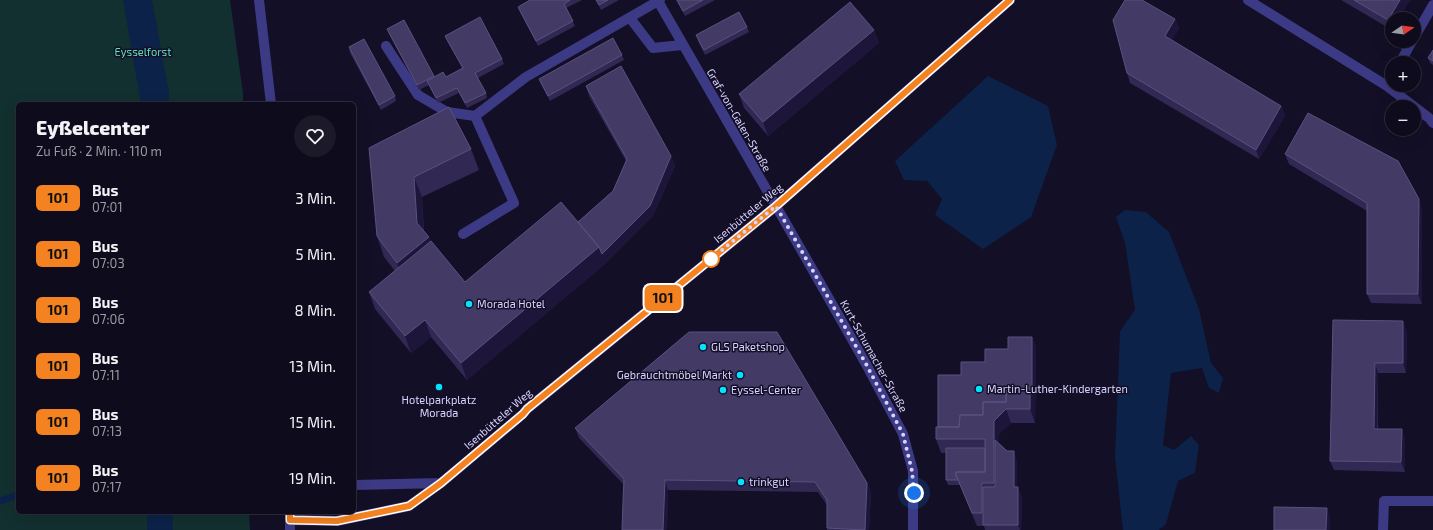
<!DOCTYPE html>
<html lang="de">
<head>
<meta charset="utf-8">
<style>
	body { margin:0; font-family:"Exo 2",sans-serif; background:#1c1929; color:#f1f3f6; height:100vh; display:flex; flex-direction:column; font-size:15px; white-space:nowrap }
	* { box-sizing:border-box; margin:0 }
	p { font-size:13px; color:#9b9ba3 }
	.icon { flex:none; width:22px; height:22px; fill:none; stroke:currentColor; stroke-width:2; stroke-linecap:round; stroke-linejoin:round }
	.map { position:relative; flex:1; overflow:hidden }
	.sheet { position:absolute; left:16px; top:102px; width:340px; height:412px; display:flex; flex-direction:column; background:#0e0b1c; border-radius:6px; box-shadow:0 4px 16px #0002,0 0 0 1px #2e2b3b }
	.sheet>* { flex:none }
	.badge { padding:0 8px; border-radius:6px; font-size:14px; line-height:26px }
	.needle { width:26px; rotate:77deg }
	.tools { position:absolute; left:1385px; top:12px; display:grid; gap:8px }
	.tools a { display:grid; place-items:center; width:36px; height:36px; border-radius:50%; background:#0e0b1c; box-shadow:0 4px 16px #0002,0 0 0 1px #2e2b3b; font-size:20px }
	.you { position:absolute; width:20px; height:20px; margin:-10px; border:3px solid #fff; border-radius:50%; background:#1a73e8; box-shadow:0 0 0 6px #1a73e833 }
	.map>.badge { position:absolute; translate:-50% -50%; box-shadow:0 0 0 2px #fff }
	.round { display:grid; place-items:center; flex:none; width:42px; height:42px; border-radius:21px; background:#1c1929 }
	.head { display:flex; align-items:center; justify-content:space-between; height:68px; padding:0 20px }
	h1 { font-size:19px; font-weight:800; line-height:30px }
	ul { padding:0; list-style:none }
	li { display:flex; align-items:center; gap:12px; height:56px; padding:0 20px }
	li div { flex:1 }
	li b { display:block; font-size:15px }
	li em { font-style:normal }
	li .badge { min-width:44px; font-weight:700; text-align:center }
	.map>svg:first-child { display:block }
	.green { fill:#12302f }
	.water { fill:#0c2248 }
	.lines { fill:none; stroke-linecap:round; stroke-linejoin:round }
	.stream { stroke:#0c2248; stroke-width:7 }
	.minor { stroke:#3d3a85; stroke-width:10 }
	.wall { fill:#312854 }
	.shaded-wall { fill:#1d163a }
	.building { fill:#433a66; stroke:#5a527e }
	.line-casing { stroke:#fff; stroke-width:9 }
	.line { stroke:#f58220; stroke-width:6 }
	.walk { stroke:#d9d4ff; stroke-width:4; stroke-dasharray:0 7.2 }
	.stop-dot { fill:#fff; stroke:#f58220; stroke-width:2 }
	.poi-dot { fill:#00e5ff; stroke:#130f26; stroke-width:1.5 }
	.labels { text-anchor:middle; stroke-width:3; stroke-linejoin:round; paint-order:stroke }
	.park-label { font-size:11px; fill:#5fe0c0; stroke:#130f26 }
	.street-label { font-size:11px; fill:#d9d4ff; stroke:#130f26 }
	.poi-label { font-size:11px; fill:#d9d4ff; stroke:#130f26; text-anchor:start }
</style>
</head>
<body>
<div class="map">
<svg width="1433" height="530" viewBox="0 0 1433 530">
	<rect width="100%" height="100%" fill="#130f26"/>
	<path class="green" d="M 0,0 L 230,0 L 243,93 L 243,104 L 18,104 L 18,512 L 249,512 L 250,530 L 0,530 Z"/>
	<path class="water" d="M 123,0 L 152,0 L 169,93 L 169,104 L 141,104 Z
		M 988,76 L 1048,106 L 1057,145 L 1031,217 L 983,249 L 935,215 L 942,199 L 927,181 L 904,180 L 895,161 Z
		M 1125,210 L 1146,212 L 1169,232 L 1199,309 L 1211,363 L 1223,378 L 1219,393 L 1209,388 L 1202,368 L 1171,373 L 1163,445 L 1174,450 L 1191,436 L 1199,445 L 1195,473 L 1178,481 L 1166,524 L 1159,530 L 1123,530 L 1115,457 L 1120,331 L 1135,310 L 1125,243 L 1116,217 Z
		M 147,512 L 173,512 L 173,530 L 147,530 Z"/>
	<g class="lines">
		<path class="stream" d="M 0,501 L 18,495"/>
		<path class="minor" d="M 259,0 L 271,104
			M 1248,0 L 1387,86 L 1429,118 L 1433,123
			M 658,1 L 807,260 L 866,364 L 903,434 L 913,471 L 913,530
			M 630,18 L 653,48 L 682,45
			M 1414,38 L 1433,5
			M 386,46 L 418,95 L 447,112 L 475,116 L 514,203 L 463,234
			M 1400,63 L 1412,41
			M 475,116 L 526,77 L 660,0
			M 354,485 L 441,483
			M 290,520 L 337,521 L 409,506 L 441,483 L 523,414 L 527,409 L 776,206 L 1010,0
			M 290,530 L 290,512
			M 1383,530 L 1384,501 L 1433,501"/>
	</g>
	<path class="wall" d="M 530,0 L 582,0 L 566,8 L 575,26 L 538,46 L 520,12 L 518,7 Z
		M 596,0 L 619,0 L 601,10 Z
		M 676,0 L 715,0 L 685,16 Z
		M 1341,0 L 1410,0 L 1398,19 L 1392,19 L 1392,30 Z
		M 1175,19 L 1179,29 L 1172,40 L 1281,106 L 1285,116 L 1259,159 L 1130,83 L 1127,73 Z
		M 404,20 L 434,77 L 446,77 L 462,68 L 447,41 L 445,36 L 502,59 L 504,64 L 478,78 L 486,93 L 487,98 L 467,108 L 459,93 L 438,103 L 429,85 L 419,90 L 389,34 L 387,29 Z
		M 747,27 L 749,32 L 705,55 L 698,41 L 696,35 Z
		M 874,30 L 879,43 L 768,136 L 744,108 L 739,94 Z
		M 349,47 L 395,96 L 396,101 L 381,110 L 350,53 Z
		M 1433,50 L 1433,65 L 1430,63 L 1428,58 Z
		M 622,55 L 624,60 L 550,101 L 541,84 L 539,79 Z
		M 586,86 L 671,156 L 675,166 L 653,216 L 605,264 L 467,380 L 431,337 L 411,353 L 375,309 L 369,292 L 395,271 L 384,257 L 377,236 L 449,107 L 471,149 L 479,170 L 422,197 L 424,231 L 431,241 L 465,282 L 578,222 L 613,191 L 626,161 L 589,96 Z
		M 1285,154 L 1422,209 L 1422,304 L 1371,303 L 1367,294 L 1367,211 L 1289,164 Z
		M 1333,320 L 1407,331 L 1406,373 L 1378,373 L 1378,429 L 1405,439 L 1405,472 L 1334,470 L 1330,461 Z
		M 1032,337 L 1036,347 L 1035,423 L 1011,423 L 999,434 L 999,443 L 1017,461 L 1017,487 L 1022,497 L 1021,530 L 985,530 L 984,526 L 977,526 L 960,485 L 948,485 L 946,480 L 946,453 L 941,453 L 936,439 L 938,427 L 961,375 Z
		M 575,428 L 867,483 L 871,492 L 869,530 L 827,530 L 827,505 L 818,492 L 668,490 L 667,530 L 622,530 L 624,485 L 579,438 Z"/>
	<path class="shaded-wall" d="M 1400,0 L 1410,0 L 1398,19 L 1392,19 L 1392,30 L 1388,20 Z
		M 1175,19 L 1179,29 L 1169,46 L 1165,36 Z
		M 874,30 L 879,43 L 768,136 L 763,122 Z
		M 1281,106 L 1285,116 L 1259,159 L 1256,150 Z
		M 671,156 L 675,166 L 653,216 L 605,264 L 467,380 L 461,363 L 599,247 Z
		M 414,177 L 422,197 L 424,241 L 429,237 L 437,258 L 405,284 L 397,263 L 417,223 Z
		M 1419,199 L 1422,209 L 1422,304 L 1418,294 Z
		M 425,320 L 431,337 L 411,353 L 405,336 Z
		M 1403,321 L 1407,331 L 1406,373 L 1403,363 Z
		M 1032,337 L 1036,347 L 1035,423 L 1030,409 Z
		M 1375,363 L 1378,373 L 1377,439 L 1374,429 Z
		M 1006,409 L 1011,423 L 999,434 L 999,497 L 994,483 L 994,421 Z
		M 1402,429 L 1405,439 L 1405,472 L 1401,462 Z
		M 1014,451 L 1017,461 L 1017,497 L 1014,487 Z
		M 665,480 L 668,490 L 667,530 L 663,530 Z
		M 867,483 L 871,492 L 869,530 L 865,530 Z
		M 982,483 L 987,497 L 986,525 L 982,513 Z
		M 1018,487 L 1022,497 L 1021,530 L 1020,530 L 1018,525 Z
		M 1327,508 L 1330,518 L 1330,530 L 1326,530 Z"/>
	<path class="building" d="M 530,0 L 570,0 L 564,4 L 573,21 L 536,41 L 518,7 Z
		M 596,0 L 608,0 L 599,5 Z
		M 677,0 L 703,0 L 683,11 Z
		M 1125,0 L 1142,0 L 1175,19 L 1165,36 L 1281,106 L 1256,150 L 1127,73 L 1113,20 Z
		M 1354,0 L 1400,0 L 1388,20 Z
		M 850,2 L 874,30 L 763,122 L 739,94 Z
		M 739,12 L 747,27 L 704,50 L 696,35 Z
		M 480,17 L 502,59 L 475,73 L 486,93 L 465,103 L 457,88 L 436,98 L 427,81 L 443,72 L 446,77 L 463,68 L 445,36 Z
		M 404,20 L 434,76 L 417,85 L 387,29 Z
		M 613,38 L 622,55 L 548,96 L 539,79 Z
		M 364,39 L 395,96 L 379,105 L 349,47 Z
		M 1433,50 L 1433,61 L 1428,58 Z
		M 621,66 L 671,156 L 650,206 L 602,254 L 599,247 L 578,222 L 613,191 L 627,159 L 586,86 Z
		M 449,107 L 471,149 L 414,177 L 417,223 L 429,237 L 397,263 L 377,236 L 369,148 Z
		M 1308,113 L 1398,161 L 1419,199 L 1418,294 L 1367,294 L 1367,203 L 1285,154 Z
		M 561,202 L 599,247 L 461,363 L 425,320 L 405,336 L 369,292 L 431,241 L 465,282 Z
		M 1333,320 L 1403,321 L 1403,363 L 1375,363 L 1374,429 L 1402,429 L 1401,462 L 1330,461 Z
		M 689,332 L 777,332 L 867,483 L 865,530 L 827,528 L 827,500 L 815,482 L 665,480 L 663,530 L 622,530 L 623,501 L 624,479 L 575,428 Z
		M 1008,337 L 1032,337 L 1032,392 L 1030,388 L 1006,388 L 1006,402 L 983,402 L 983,415 L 960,415 L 959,427 L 938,427 L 938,375 L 961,375 L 961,362 L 985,362 L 985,349 L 1008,349 Z
		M 1006,388 L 1030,388 L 1030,409 L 1006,409 L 994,421 L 994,483 L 982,483 L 982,513 L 972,513 L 956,475 L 956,472 L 985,472 L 985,439 L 936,439 L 936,427 L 959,427 L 960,415 L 983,415 L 983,402 L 1006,402 Z
		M 995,440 L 1007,451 L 1014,451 L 1014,487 L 1018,487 L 1018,525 L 983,525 L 983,487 L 995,487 Z
		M 946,448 L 985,448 L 985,472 L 956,472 L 956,475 L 958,480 L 946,480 Z
		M 1274,507 L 1327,508 L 1326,530 L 1274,530 Z"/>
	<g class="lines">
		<g class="line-casing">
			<path id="line" d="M 290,512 L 290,520 L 337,521 L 409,506 L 441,483 L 523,414 L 527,409 L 776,206 L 1010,0"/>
		</g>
		<use href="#line" class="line"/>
		<path class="walk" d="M 711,259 L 776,206 L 866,364 L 903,434 L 912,471 L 914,493"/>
	</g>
	<circle class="stop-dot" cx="711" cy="259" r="8"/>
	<g class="poi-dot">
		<circle cx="469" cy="304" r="4"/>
		<circle cx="703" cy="347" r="4"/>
		<circle cx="740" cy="375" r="4"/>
		<circle cx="439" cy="387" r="4"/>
		<circle cx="979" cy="389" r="4"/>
		<circle cx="723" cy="390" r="4"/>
		<circle cx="741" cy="482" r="4"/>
	</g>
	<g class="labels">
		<g class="park-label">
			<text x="143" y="56">Eysselforst</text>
		</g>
		<g class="street-label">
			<text transform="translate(739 120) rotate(60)" y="4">Graf-von-Galen-Straße</text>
			<text transform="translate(748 213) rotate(-40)" y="4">Isenbütteler Weg</text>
			<text transform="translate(874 356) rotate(61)" y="4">Kurt-Schumacher-Straße</text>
			<text transform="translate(498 419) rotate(-41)" y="4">Isenbütteler Weg</text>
		</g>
		<g class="poi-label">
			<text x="477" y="308">Morada Hotel</text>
			<text x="711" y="351">GLS Paketshop</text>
			<text x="732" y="379" text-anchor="end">Gebrauchtmöbel Markt</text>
			<text x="987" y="393">Martin-Luther-Kindergarten</text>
			<text x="731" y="394">Eyssel-Center</text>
			<text x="439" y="404" text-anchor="middle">Hotelparkplatz<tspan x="439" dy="13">Morada</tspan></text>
			<text x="749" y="486">trinkgut</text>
		</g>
	</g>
</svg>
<div class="tools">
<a><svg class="needle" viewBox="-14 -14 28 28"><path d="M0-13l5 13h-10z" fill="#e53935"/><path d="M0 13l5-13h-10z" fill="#9b9ba3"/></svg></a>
<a>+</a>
<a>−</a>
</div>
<div class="you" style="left:914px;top:493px"></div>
<b class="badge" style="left:663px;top:298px;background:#f58220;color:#111">101</b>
<section class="sheet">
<div class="head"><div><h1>Eyßelcenter</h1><p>Zu Fuß · 2 Min. · 110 m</p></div><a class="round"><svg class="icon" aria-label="heart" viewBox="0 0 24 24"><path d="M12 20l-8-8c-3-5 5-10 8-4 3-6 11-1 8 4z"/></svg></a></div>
<ul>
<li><span class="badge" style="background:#f58220;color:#111">101</span><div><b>Bus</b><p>07:01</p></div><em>3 Min.</em></li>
<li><span class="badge" style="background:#f58220;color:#111">101</span><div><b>Bus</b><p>07:03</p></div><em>5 Min.</em></li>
<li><span class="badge" style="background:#f58220;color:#111">101</span><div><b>Bus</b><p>07:06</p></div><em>8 Min.</em></li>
<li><span class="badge" style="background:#f58220;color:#111">101</span><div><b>Bus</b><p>07:11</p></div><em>13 Min.</em></li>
<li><span class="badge" style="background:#f58220;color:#111">101</span><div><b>Bus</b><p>07:13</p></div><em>15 Min.</em></li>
<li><span class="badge" style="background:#f58220;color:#111">101</span><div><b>Bus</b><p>07:17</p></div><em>19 Min.</em></li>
</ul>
</section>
</div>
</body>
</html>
